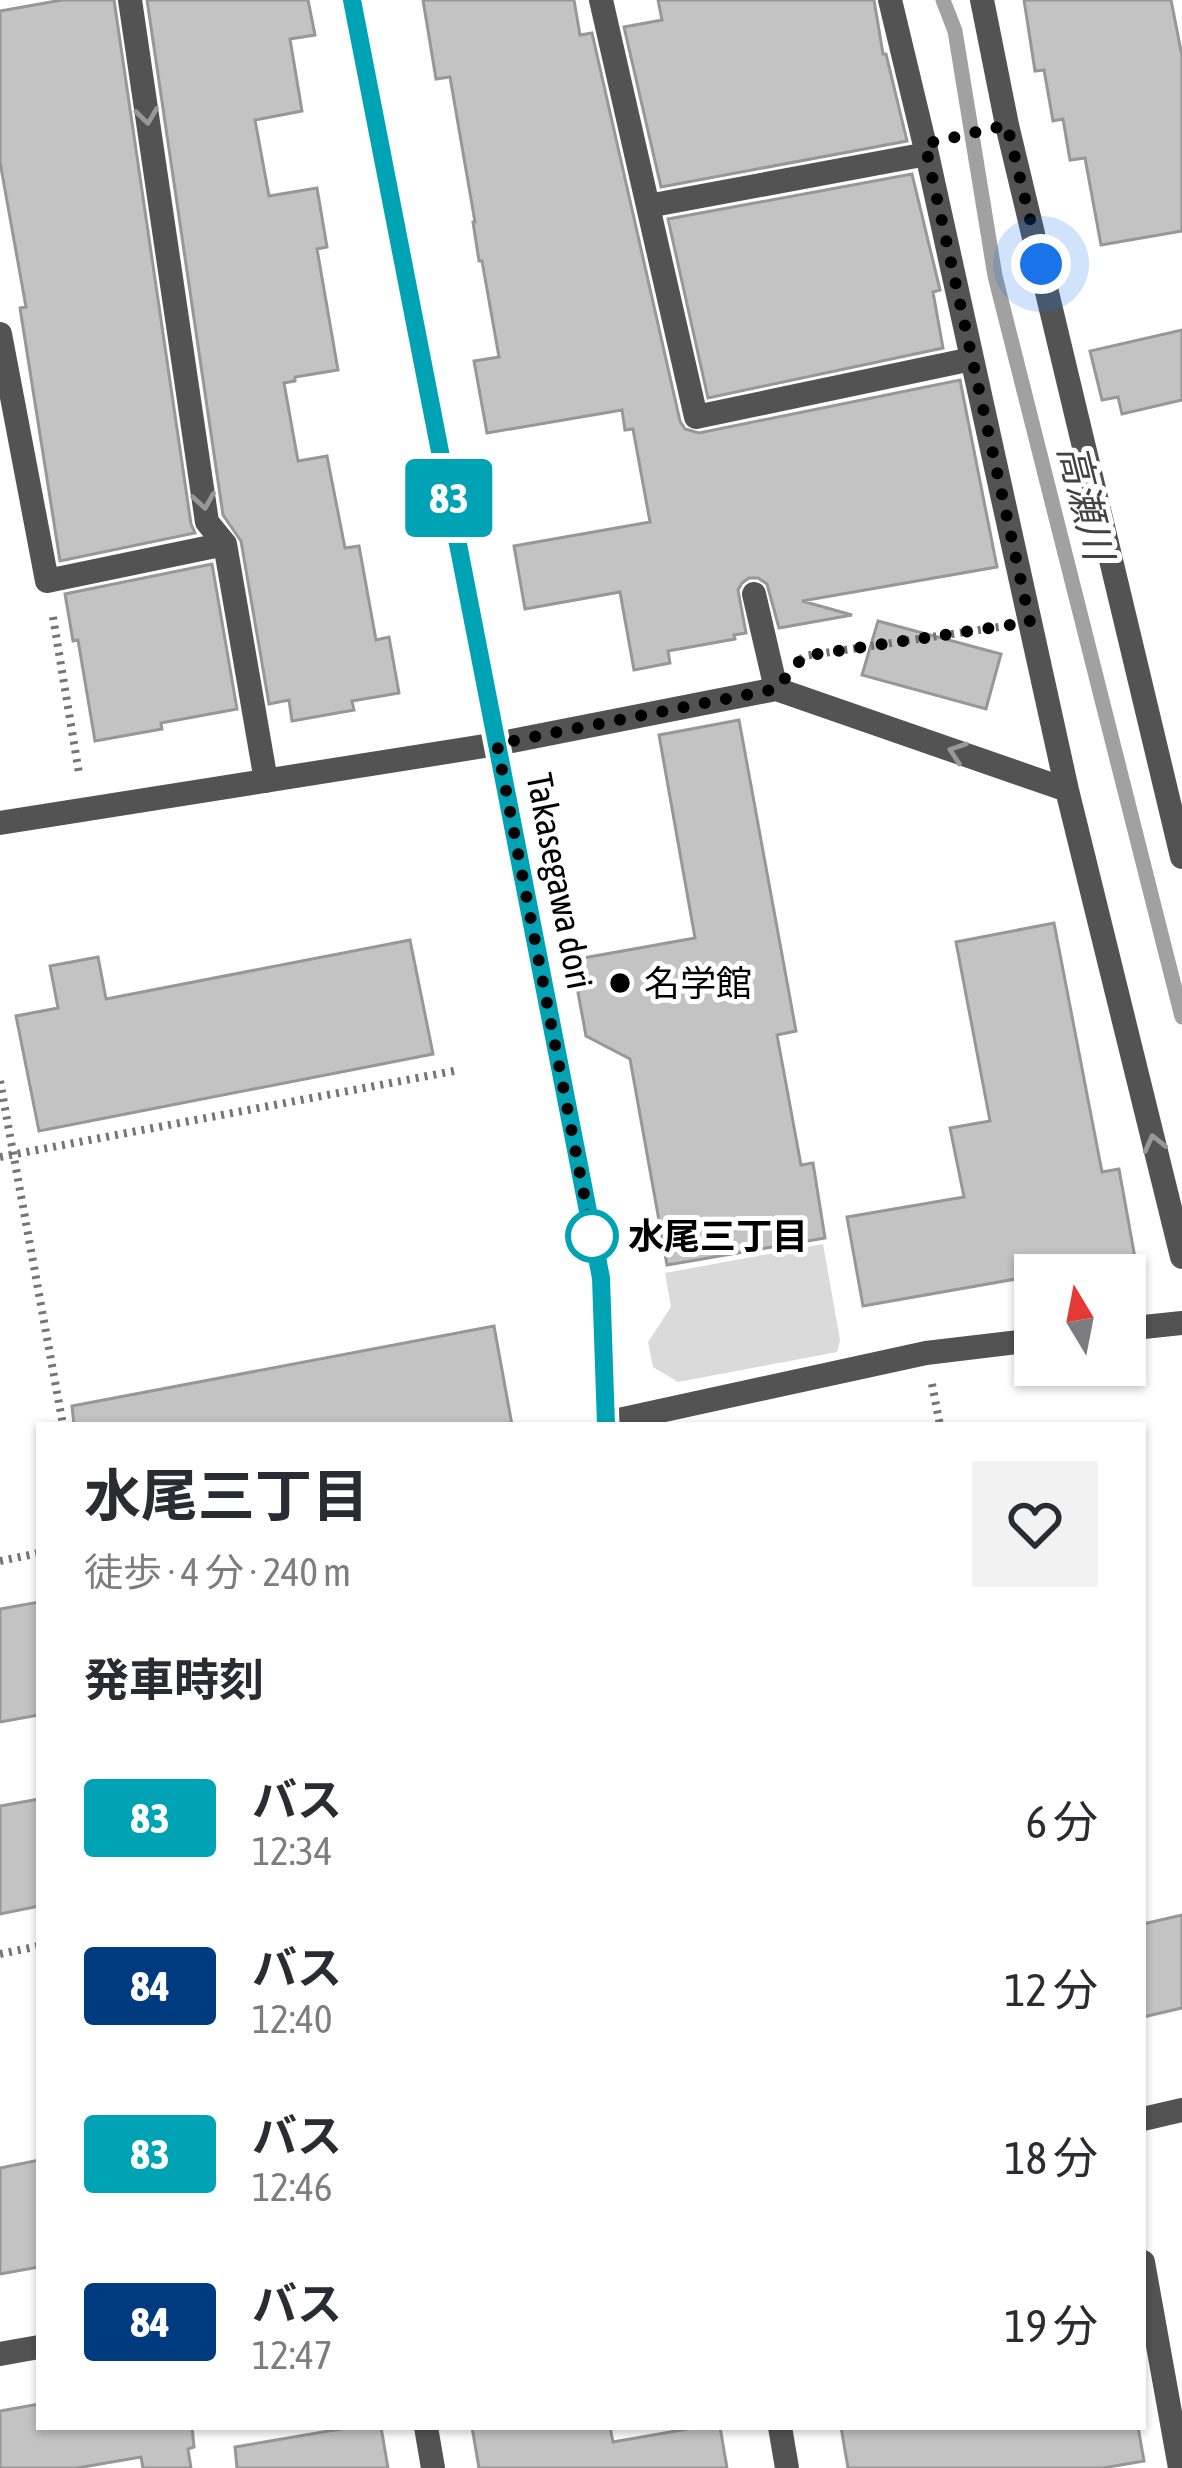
<!DOCTYPE html>
<html lang="ja">
<head>
<meta charset="utf-8">
<style>
	body { margin:0; font-family:"Asap Condensed","Noto Sans JP",sans-serif; background:#f2f2f3; color:#2b2b33; height:100vh; display:flex; flex-direction:column; font-size:45px; white-space:nowrap }
	* { box-sizing:border-box; margin:0 }
	p { font-size:39px; color:#7c7c81 }
	.icon { flex:none; width:66px; height:66px; fill:none; stroke:currentColor; stroke-width:2; stroke-linecap:round; stroke-linejoin:round }
	.map { position:relative; flex:1; overflow:hidden }
	.details { position:absolute; left:36px; top:1422px; width:1110px; height:1008px; display:flex; flex-direction:column; background:#fff; border-radius:0px; box-shadow:0 3px 9px #0004 }
	.details>* { flex:none }
	.badge { padding:0 24px; border-radius:9px; font-size:42px; line-height:78px }
	.needle { width:78px; rotate:350deg }
	.controls { position:absolute; left:1014px; top:1254px; display:grid; gap:24px }
	.controls a { display:grid; place-items:center; width:132px; height:132px; border-radius:0px; background:#fff; box-shadow:0 3px 9px #0004; font-size:60px }
	.you { position:absolute; width:60px; height:60px; margin:-30px; border:9px solid #fff; border-radius:50%; background:#1a73e8; box-shadow:0 0 0 18px #1a73e833 }
	.map>.badge { position:absolute; translate:-50% -50%; box-shadow:0 0 0 6px #fff }
	h2 { padding:0 48px; font-size:45px; line-height:108px }
	.round { display:grid; place-items:center; flex:none; width:126px; height:126px; border-radius:0px; background:#f2f2f3 }
	.summary { display:flex; align-items:center; justify-content:space-between; height:204px; padding:0 48px }
	h1 { font-size:57px; font-weight:700; line-height:90px }
	ul { padding:0; list-style:none }
	li { display:flex; align-items:center; gap:36px; height:168px; padding:0 48px }
	li div { flex:1 }
	li b { display:block; font-size:45px }
	li em { font-style:normal }
	li .badge { min-width:132px; font-weight:700; text-align:center }
	.map>svg:first-child { display:block }
	.green { fill:#dadada }
	.lines { fill:none; stroke-linecap:round; stroke-linejoin:round }
	.stream { stroke:#a1a1a1; stroke-width:15 }
	.building { fill:#c3c3c3; stroke:#979797; stroke-width:3 }
	.path { stroke:#757575; stroke-width:8; stroke-dasharray:3 6; stroke-linecap:butt }
	.minor { stroke:#535353; stroke-width:24 }
	.tertiary { stroke:#535353; stroke-width:24 }
	.oneway { stroke:#989898 }
	.line-casing { stroke:#fff; stroke-width:27 }
	.line { stroke:#00a3b4; stroke-width:18 }
	.walk { stroke:#000; stroke-width:12; stroke-dasharray:0 21.6 }
	.poi-dot { fill:#000; stroke:#fff; stroke-width:4.5 }
	.stop-dot { fill:#fff; stroke:#00a3b4; stroke-width:6 }
	.labels { text-anchor:middle; stroke-width:10; stroke-linejoin:round; paint-order:stroke }
	.street-label { font-size:36px; fill:#000; stroke:#fff }
	.poi-label { font-size:36px; fill:#000; stroke:#fff; text-anchor:start }
	.stop-label { font-size:36px; font-weight:bold; fill:#000; stroke:#fff; text-anchor:start }
	.water-label { font-size:39px; font-style:italic; fill:#424242; stroke:#fff }
</style>
</head>
<body>
<div class="map">
<svg width="1182" height="2468" viewBox="0 0 1182 2468">
	<rect width="100%" height="100%" fill="#fff"/>
	<path class="green" d="M 823,1244 L 840,1340 L 837,1352 L 678,1382 L 653,1367 L 648,1342 L 671,1307 L 665,1273 Z"/>
	<g class="lines">
		<path class="stream" d="M 943,0 L 955,31 L 995,276 L 1182,1017"/>
	</g>
	<path class="building" d="M 62,0 L 114,0 L 191,524 L 195,533 L 60,561 L 20,308 L 26,307 L 0,162 L 0,11 Z
		M 147,0 L 308,0 L 315,35 L 290,39 L 302,111 L 255,120 L 269,196 L 317,188 L 327,247 L 317,249 L 338,370 L 295,377 L 295,381 L 284,383 L 298,461 L 327,456 L 345,548 L 359,546 L 376,640 L 389,637 L 399,693 L 352,701 L 354,710 L 292,721 L 289,700 L 269,704 L 241,541 L 223,515 Z
		M 423,0 L 574,0 L 580,35 L 592,33 L 680,421 L 685,429 L 699,433 L 960,380 L 997,567 L 802,601 L 852,615 L 779,628 L 767,584 L 758,578 L 749,578 L 742,583 L 738,590 L 746,633 L 734,635 L 735,639 L 668,651 L 670,663 L 634,670 L 620,592 L 525,609 L 514,546 L 650,522 L 633,429 L 625,430 L 622,410 L 487,433 L 474,361 L 499,357 L 482,261 L 479,261 L 473,222 L 475,222 L 450,77 L 436,79 Z
		M 658,0 L 874,0 L 883,54 L 886,54 L 907,141 L 661,187 L 624,27 L 662,20 Z
		M 1024,0 L 1171,0 L 1182,56 L 1182,231 L 1101,245 L 1085,158 L 1070,160 L 1063,119 L 1053,121 L 1044,70 L 1035,71 Z
		M 912,174 L 940,290 L 933,292 L 943,348 L 708,398 L 668,219 Z
		M 1182,330 L 1182,400 L 1122,414 L 1118,397 L 1102,400 L 1090,351 Z
		M 212,564 L 237,709 L 161,723 L 162,729 L 95,741 L 78,640 L 73,641 L 65,594 Z
		M 878,621 L 1001,654 L 986,709 L 862,675 Z
		M 739,720 L 796,1031 L 777,1035 L 801,1165 L 813,1163 L 825,1238 L 667,1265 L 630,1059 L 586,1036 L 572,960 L 695,938 L 659,735 Z
		M 1054,923 L 1102,1172 L 1119,1169 L 1135,1258 L 863,1306 L 847,1217 L 964,1197 L 950,1128 L 990,1121 L 956,942 Z
		M 410,940 L 433,1054 L 39,1131 L 16,1016 L 58,1008 L 50,966 L 98,957 L 106,999 Z
		M 494,1326 L 512,1425 L 74,1425 L 72,1406 Z
		M 39,1602 L 39,1715 L 0,1722 L 0,1609 Z
		M 39,1799 L 39,1906 L 0,1914 L 0,1806 Z
		M 1182,1915 L 1182,2008 L 1143,2017 L 1143,1924 Z
		M 39,2160 L 39,2267 L 0,2274 L 0,2168 Z
		M 39,2404 L 39,2427 L 192,2427 L 194,2447 L 188,2449 L 191,2468 L 143,2468 L 141,2457 L 77,2468 L 0,2468 L 0,2411 Z
		M 352,2427 L 381,2427 L 388,2468 L 237,2468 L 235,2447 Z
		M 472,2427 L 610,2427 L 613,2442 L 699,2427 L 720,2427 L 727,2468 L 479,2468 Z
		M 841,2427 L 1138,2427 L 1144,2461 L 1103,2468 L 848,2468 Z"/>
	<g class="lines">
		<path class="path" d="M 53,617 L 79,773
			M 801,659 L 804,656 L 999,627
			M 0,1081 L 63,1425
			M 0,1157 L 459,1070
			M 932,1384 L 940,1425
			M 0,1561 L 39,1553
			M 0,1954 L 39,1946"/>
		<path class="minor" d="M 130,0 L 207,522 L 225,544 L 266,781
			M 601,0 L 696,417 L 972,359
			M 890,0 L 927,154 L 1067,790 L 1182,1257
			M 982,0 L 1007,125 L 1182,857
			M 648,206 L 927,154
			M 0,334 L 47,581 L 225,544
			M 754,594 L 776,689
			M 0,823 L 497,744 L 776,689 L 1067,790
			M 1125,1329 L 1182,1323
			M 605,1423 L 926,1353 L 1035,1340
			M 1143,2119 L 1182,2110
			M 1143,2262 L 1180,2468
			M 0,2354 L 39,2347
			M 426,2427 L 433,2468"/>
		<path class="tertiary" d="M 352,0 L 601,1278 L 606,1425
			M 780,2427 L 787,2468"/>
	</g>
	<defs><path id="oneway-chevron" d="M-2-3.5L2.5 0L-2 3.5" fill="none" stroke-width="1.6" stroke-linecap="round" stroke-linejoin="round" transform="scale(3)"/></defs>
	<g class="oneway">
		<use href="#oneway-chevron" transform="translate(147 116) rotate(82)"/>
		<use href="#oneway-chevron" transform="translate(204 501) rotate(81)"/>
		<use href="#oneway-chevron" transform="translate(957 752) rotate(-161)"/>
		<use href="#oneway-chevron" transform="translate(1154 1143) rotate(-104)"/>
	</g>
	<g class="lines">
		<g class="line-casing">
			<path id="line" d="M 352,0 L 601,1278 L 606,1425"/>
		</g>
		<use href="#line" class="line"/>
		<path class="walk" d="M 592,1236 L 497,744 L 776,689 L 804,656 L 1030,622 L 925,144 L 1007,125 L 1041,264"/>
	</g>
	<circle class="poi-dot" cx="620" cy="983" r="12"/>
	<circle class="stop-dot" cx="592" cy="1236" r="24"/>
	<g class="labels">
		<g class="street-label">
			<text transform="translate(560 881) rotate(79)" y="13">Takasegawa dori</text>
		</g>
		<g class="poi-label">
			<text x="644" y="996">名学館</text>
		</g>
		<g class="stop-label">
			<text x="628" y="1249">水尾三丁目</text>
		</g>
		<g class="water-label">
			<text transform="translate(1086 502) rotate(76)" y="14">高瀬川</text>
		</g>
	</g>
</svg>
<div class="controls">
<a><svg class="needle" viewBox="-14 -14 28 28"><path d="M0-13l5 13h-10z" fill="#e53935"/><path d="M0 13l5-13h-10z" fill="#7c7c81"/></svg></a>
</div>
<div class="you" style="left:1041px;top:264px"></div>
<b class="badge" style="left:449px;top:498px;background:#00a3b4;color:#fff">83</b>
<section class="details">
<div class="summary"><div><h1>水尾三丁目</h1><p>徒歩 · 4 分 · 240 m</p></div><a class="round"><svg class="icon" aria-label="heart" viewBox="0 0 24 24"><path d="M12 20l-8-8c-3-5 5-10 8-4 3-6 11-1 8 4z"/></svg></a></div>
<h2>発車時刻</h2>
<ul>
<li><span class="badge" style="background:#00a3b4;color:#fff">83</span><div><b>バス</b><p>12:34</p></div><em>6 分</em></li>
<li><span class="badge" style="background:#003b80;color:#fff">84</span><div><b>バス</b><p>12:40</p></div><em>12 分</em></li>
<li><span class="badge" style="background:#00a3b4;color:#fff">83</span><div><b>バス</b><p>12:46</p></div><em>18 分</em></li>
<li><span class="badge" style="background:#003b80;color:#fff">84</span><div><b>バス</b><p>12:47</p></div><em>19 分</em></li>
</ul>
</section>
</div>
</body>
</html>
